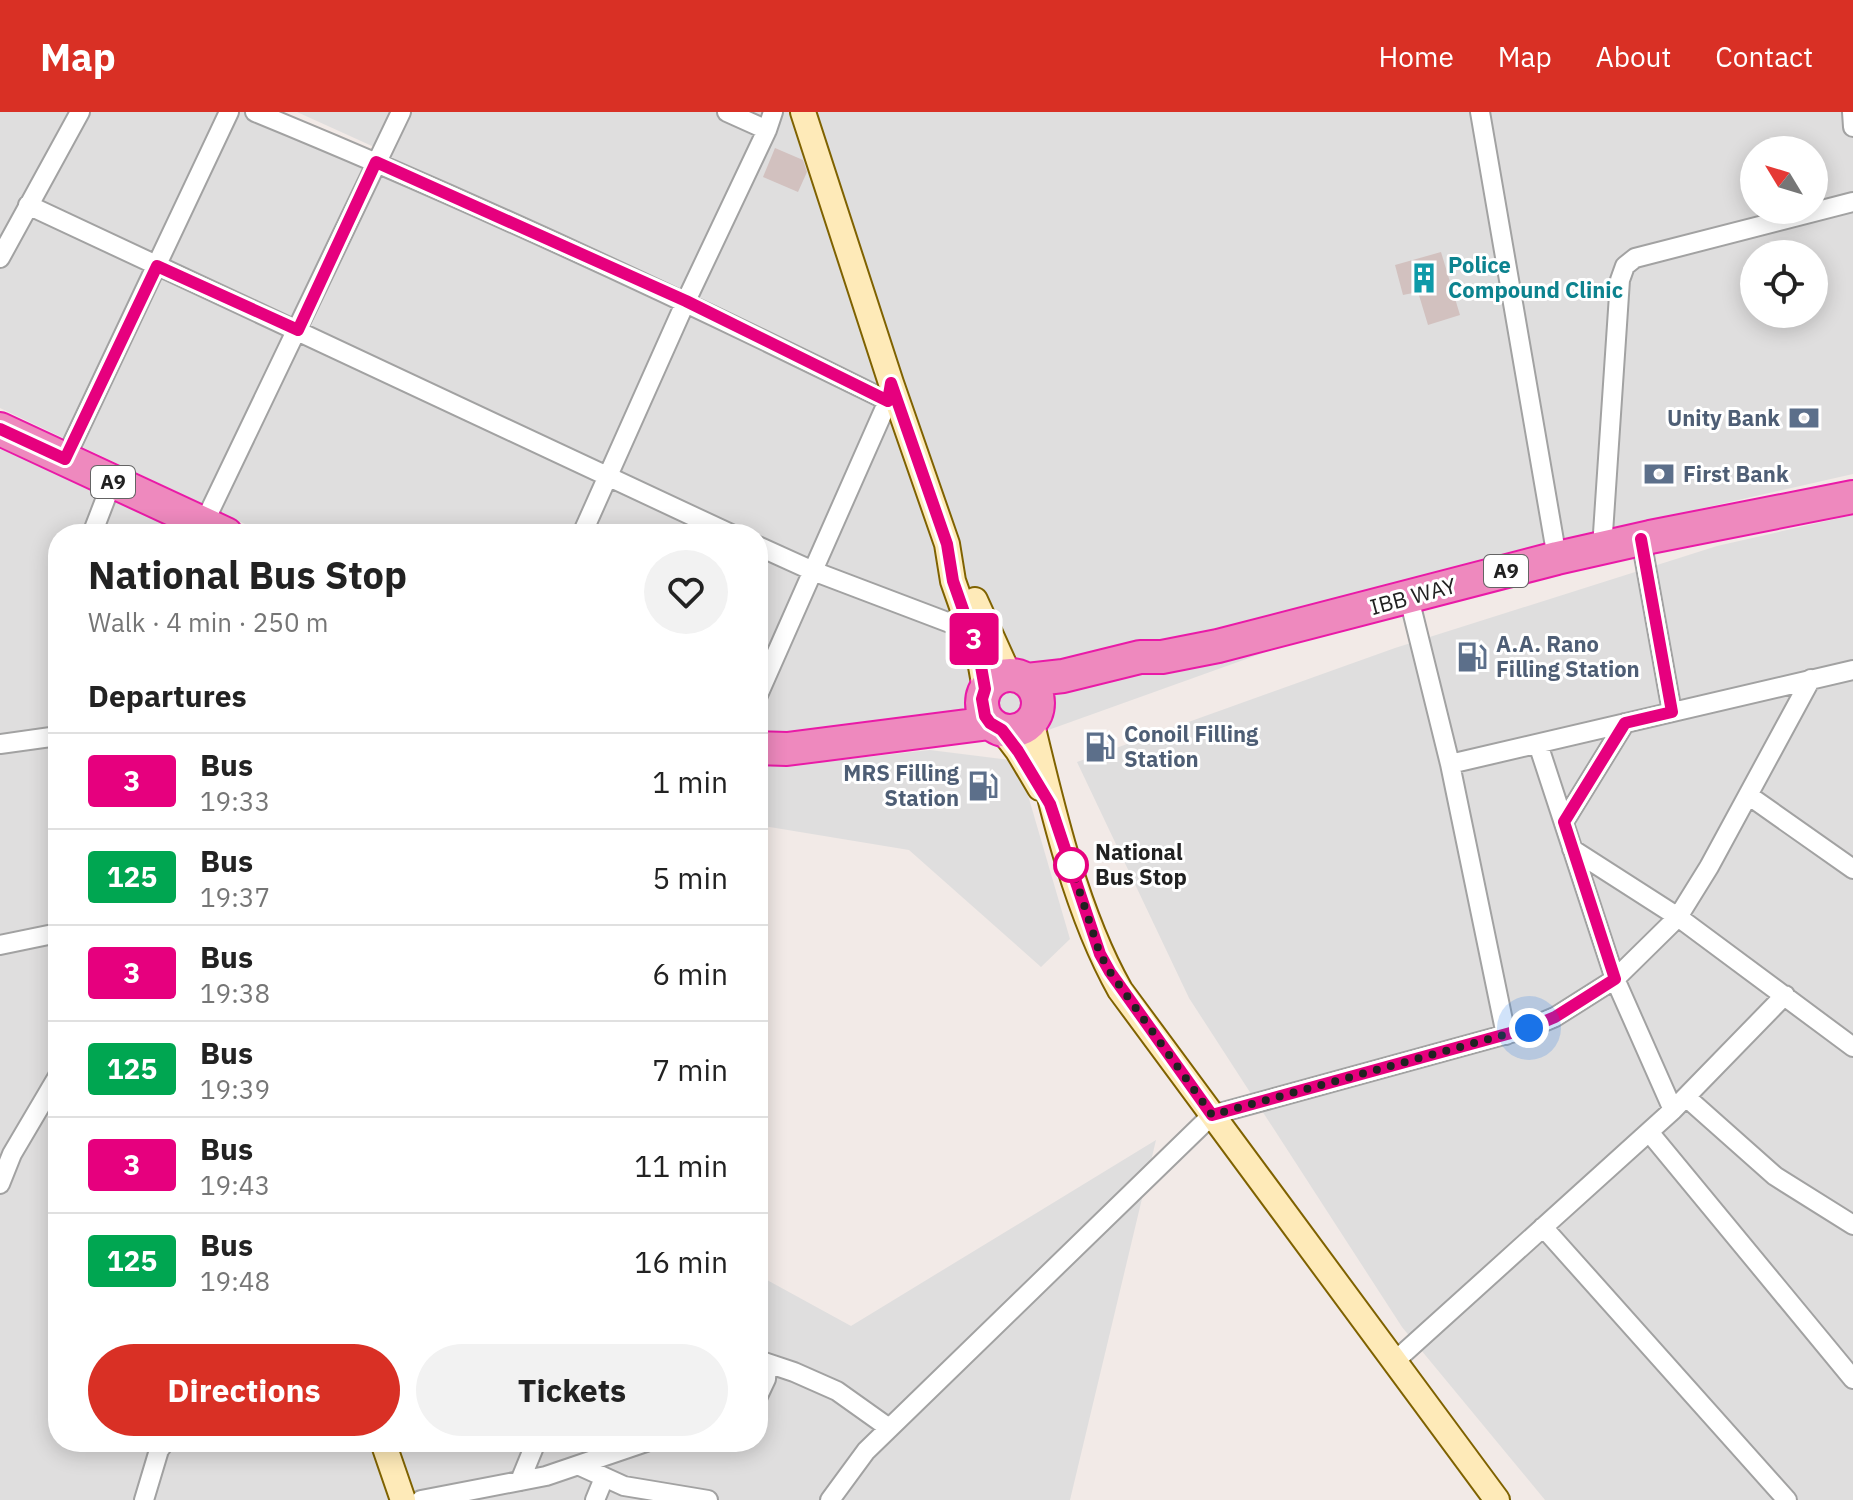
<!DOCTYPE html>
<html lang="en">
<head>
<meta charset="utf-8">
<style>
	body { margin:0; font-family:"IBM Plex Sans",sans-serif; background:#f2f2f2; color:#222; height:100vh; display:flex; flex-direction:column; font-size:30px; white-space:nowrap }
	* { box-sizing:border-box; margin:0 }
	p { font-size:26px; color:#767676 }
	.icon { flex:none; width:44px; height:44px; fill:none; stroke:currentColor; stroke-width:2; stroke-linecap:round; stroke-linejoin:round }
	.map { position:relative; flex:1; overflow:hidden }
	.drawer { position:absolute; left:48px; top:412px; width:720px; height:928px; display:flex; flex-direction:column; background:#fff; border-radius:32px; box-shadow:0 4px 20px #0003 }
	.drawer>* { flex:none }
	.badge { padding:0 16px; border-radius:6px; font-size:28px; line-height:52px }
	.needle { width:52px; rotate:308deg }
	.tools { position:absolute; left:1740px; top:24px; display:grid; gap:16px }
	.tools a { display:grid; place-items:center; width:88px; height:88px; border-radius:50%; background:#fff; box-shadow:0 4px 20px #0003; font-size:40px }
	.you { position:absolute; width:40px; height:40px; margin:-20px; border:6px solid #fff; border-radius:50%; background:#1a73e8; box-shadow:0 0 0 12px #1a73e833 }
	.map>.badge { position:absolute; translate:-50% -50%; box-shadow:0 0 0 4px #fff }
	h2 { padding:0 40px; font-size:30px; line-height:72px }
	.round { display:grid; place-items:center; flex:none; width:84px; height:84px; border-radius:42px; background:#f2f2f2 }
	.headline { display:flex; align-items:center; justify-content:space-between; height:136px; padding:0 40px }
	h1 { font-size:38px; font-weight:700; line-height:60px }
	.cta { display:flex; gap:16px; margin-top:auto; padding:16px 40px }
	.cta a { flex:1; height:92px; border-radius:48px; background:#d93025; color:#fff; font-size:32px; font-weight:700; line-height:92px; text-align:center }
	.cta a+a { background:#f2f2f2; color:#222 }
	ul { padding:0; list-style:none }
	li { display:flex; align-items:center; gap:24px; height:96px; padding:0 40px; border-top:2px solid #e0e0e0 }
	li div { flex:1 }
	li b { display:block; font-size:30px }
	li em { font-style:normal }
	li .badge { min-width:88px; font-weight:700; text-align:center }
	header { display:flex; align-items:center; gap:48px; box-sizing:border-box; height:112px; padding:0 40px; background:#d93025; color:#fff }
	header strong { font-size:38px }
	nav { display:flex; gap:44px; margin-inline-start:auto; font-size:28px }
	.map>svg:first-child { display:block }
	.residential { fill:#dfdede; fill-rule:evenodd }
	.building { fill:#d2c1bf }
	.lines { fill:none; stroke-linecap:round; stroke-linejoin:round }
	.street-casing { stroke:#a2a2a2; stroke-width:22 }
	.secondary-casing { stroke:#7f6200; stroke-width:28 }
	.highway-casing { stroke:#e91aa7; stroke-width:36 }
	.street { stroke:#fff; stroke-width:18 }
	.secondary { stroke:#feeab8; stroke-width:24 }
	.highway { stroke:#ee89be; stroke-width:32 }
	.line-casing { stroke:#fff; stroke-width:18 }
	.line { stroke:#e6007e; stroke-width:12 }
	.walk { stroke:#212121; stroke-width:8; stroke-dasharray:0 14.4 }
	.stop-dot { fill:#fff; stroke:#e6007e; stroke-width:4 }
	.labels { text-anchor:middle; stroke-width:6; stroke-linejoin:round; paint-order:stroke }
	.shield { fill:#fff; stroke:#646464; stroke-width:2 }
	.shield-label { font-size:20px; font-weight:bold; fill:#212121 }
	.culture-label { font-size:22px; font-weight:bold; fill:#0d838f; stroke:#fff; text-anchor:start }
	.service-label { font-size:22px; font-weight:bold; fill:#4e5e75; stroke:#fff; text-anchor:start }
	.street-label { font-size:22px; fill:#212121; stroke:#fff }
	.stop-label { font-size:22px; font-weight:bold; fill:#212121; stroke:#fff; text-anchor:start }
</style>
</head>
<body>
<header>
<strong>Map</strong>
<nav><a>Home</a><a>Map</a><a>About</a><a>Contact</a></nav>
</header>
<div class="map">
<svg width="1853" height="1388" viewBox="0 0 1853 1388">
	<rect width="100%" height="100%" fill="#f2eae7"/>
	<path class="residential" d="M 0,0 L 267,0 L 380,53 L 404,0 L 1853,0 L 1853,362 L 1699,397 L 1372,502 L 1026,626 L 931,614 L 852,624 L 758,618 L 758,422 L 266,422 L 0,296 ZM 1754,38 L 1814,38 L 1814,98 L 1754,98 ZM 1754,142 L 1814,142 L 1814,202 L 1754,202 Z
		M 297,0 L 398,0 L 383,39 Z
		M 0,337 L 200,422 L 58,422 L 58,1330 L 758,1330 L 758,1163 L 851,1214 L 1156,1028 L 1070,1388 L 0,1388 Z
		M 1853,403 L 1853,1388 L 1545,1388 L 1402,1215 L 1189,886 L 1077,650 L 1395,536 L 1717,434 Z
		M 930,638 L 1018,649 L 1070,827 L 1041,855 L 909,738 L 758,713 L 758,644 L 848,647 Z"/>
	<path class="building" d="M 775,36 L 803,48 L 807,60 L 798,80 L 763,65 Z
		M 1441,140 L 1460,203 L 1428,213 L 1418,180 L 1403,183 L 1395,153 Z"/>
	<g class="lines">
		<g class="street-casing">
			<path id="street" d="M 255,0 C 470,88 680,186 888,289 L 891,273
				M 727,0 L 767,18
				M 1480,0 L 1557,446
				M 1852,0 L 1853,15
				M 28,93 L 731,422
				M 0,146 L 80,0
				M 65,347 L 229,0
				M 203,413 L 401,0
				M 92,422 L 112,370
				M 582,422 L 686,189 L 767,18 L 773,0
				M 1641,427 L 1672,600
				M 758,434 L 813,459 L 971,519
				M 1602,436 L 1620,168 L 1625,154 L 1635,146 L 1853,90
				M 1409,486 L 1450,652 L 1506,923
				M 758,583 L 888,289
				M 0,632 L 58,624
				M 1538,632 L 1615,867 L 1673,998
				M 1450,652 L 1853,558
				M 1748,683 L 1853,757
				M 1564,710 L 1625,611
				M 1572,737 L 1678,805 L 1853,935
				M 0,833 L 58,821
				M 1686,985 L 1775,1064 L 1853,1113
				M 1649,1020 L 1853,1267
				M 0,1072 L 12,1042 L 58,964
				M 1543,1115 L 1787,1388
				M 758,1248 L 794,1260 L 837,1279 L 889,1316
				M 1395,1249 L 1673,998 L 1785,883
				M 758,1284 L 766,1267 L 767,1252
				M 580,1354 L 624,1374 L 708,1388
				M 520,1369 L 536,1330
				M 144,1388 L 159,1338 L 165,1330
				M 421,1388 L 546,1364 L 646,1330
				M 595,1388 L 604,1366
				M 830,1388 L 866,1339 L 1212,1003 L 1529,916 L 1555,905 L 1615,867 L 1678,805 L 1709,755 L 1811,567"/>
		</g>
		<g class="secondary-casing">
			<path id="secondary" d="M 803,0 L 891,271 L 947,432 L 953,469 L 979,543 L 985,577
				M 975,488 L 1009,563
				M 1031,608 C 1052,696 1076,800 1120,878 L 1497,1388
				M 1002,618 L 1018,639 L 1040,676
				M 383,1330 L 403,1388"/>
		</g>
		<g class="highway-casing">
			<path id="highway" d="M 0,317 L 226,422
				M982 591a28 28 0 1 1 56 0a28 28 0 1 1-56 0Z
				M 1027,568 L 1063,564 L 1140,545 L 1162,545 L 1218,534 L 1557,446 L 1650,425 L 1853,385
				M 758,636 L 787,637 L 990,611"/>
		</g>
		<use href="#street" class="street"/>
		<use href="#secondary" class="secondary"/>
		<use href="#highway" class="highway"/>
	</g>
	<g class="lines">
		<g class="line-casing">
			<path id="line" d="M 0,317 L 65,347 L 157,154 L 298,218 L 376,50 L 686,189 L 888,289 L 891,271 L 947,432 L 953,469 L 979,543 L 985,577 L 982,587 L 985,604 L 990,611 L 1002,618 L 1018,639 L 1050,692 L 1100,842 L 1110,860 L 1212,1003 L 1529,916 L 1555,905 L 1615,867 L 1564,710 L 1625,611 L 1672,600 L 1641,427"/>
		</g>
		<use href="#line" class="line"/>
		<path class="walk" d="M 1071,753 L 1100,842 L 1110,860 L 1212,1003 L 1529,916"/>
	</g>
	<defs>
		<g id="building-bare" transform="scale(2.4)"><path d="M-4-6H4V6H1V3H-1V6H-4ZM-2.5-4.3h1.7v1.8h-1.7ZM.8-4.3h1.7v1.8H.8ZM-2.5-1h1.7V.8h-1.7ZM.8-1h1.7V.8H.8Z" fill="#0f9aa8" stroke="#fff" stroke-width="2.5" paint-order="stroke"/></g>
		<g id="bank-bare" transform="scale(2.4)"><path d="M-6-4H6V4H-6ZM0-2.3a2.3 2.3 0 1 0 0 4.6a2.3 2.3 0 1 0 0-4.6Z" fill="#5c6f8a" stroke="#fff" stroke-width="2.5" paint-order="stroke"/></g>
		<g id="fuel-bare" transform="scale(2.4)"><path d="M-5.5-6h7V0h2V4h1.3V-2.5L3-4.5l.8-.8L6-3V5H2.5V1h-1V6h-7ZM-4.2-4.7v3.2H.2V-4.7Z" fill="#5c6f8a" stroke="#fff" stroke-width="2.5" paint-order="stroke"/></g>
	</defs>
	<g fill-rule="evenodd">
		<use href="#building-bare" x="1424" y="166"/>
		<use href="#bank-bare" x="1804" y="306"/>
		<use href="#bank-bare" x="1659" y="362"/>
		<use href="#fuel-bare" x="1472" y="545"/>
		<use href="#fuel-bare" x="1100" y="635"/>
		<use href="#fuel-bare" x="983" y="674"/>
	</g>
	<circle class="stop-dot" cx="1071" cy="753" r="16"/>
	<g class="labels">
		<g class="shield">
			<rect x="91" y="354" width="44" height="32" rx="6"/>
			<rect x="1484" y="443" width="44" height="32" rx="6"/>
		</g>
		<g class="shield-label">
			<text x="113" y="377">A9</text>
			<text x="1506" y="466">A9</text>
		</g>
		<g class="culture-label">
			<text x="1448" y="161">Police<tspan x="1448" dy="25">Compound Clinic</tspan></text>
		</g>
		<g class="service-label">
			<text x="1780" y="314" text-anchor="end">Unity Bank</text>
			<text x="1683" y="370">First Bank</text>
			<text x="1496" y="540">A.A. Rano<tspan x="1496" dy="25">Filling Station</tspan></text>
			<text x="1124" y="630">Conoil Filling<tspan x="1124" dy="25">Station</tspan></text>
			<text x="959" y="669" text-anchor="end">MRS Filling<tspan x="959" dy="25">Station</tspan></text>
		</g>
		<g class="street-label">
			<text transform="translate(1413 484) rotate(-15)" y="8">IBB WAY</text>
		</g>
		<g class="stop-label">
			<text x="1095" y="748">National<tspan x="1095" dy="25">Bus Stop</tspan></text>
		</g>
	</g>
</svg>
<div class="tools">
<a><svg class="needle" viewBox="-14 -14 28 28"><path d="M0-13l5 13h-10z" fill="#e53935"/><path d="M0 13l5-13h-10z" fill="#767676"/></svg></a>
<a><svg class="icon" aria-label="locate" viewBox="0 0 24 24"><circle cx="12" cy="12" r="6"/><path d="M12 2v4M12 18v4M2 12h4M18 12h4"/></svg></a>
</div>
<div class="you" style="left:1529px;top:916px"></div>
<b class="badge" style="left:974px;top:527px;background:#e6007e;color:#fff">3</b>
<section class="drawer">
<div class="headline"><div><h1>National Bus Stop</h1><p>Walk · 4 min · 250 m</p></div><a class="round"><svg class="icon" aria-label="heart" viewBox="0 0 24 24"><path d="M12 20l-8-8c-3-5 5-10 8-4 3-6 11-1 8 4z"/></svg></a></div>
<h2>Departures</h2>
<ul>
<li><span class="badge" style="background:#e6007e;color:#fff">3</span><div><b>Bus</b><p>19:33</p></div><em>1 min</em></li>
<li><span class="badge" style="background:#00a651;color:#fff">125</span><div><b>Bus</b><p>19:37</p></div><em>5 min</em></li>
<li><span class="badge" style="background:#e6007e;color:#fff">3</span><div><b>Bus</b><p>19:38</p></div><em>6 min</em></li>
<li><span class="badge" style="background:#00a651;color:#fff">125</span><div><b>Bus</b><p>19:39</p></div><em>7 min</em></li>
<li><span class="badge" style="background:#e6007e;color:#fff">3</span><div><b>Bus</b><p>19:43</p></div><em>11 min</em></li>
<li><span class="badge" style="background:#00a651;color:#fff">125</span><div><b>Bus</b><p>19:48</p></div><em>16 min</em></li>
</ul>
<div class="cta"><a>Directions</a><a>Tickets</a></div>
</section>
</div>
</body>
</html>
